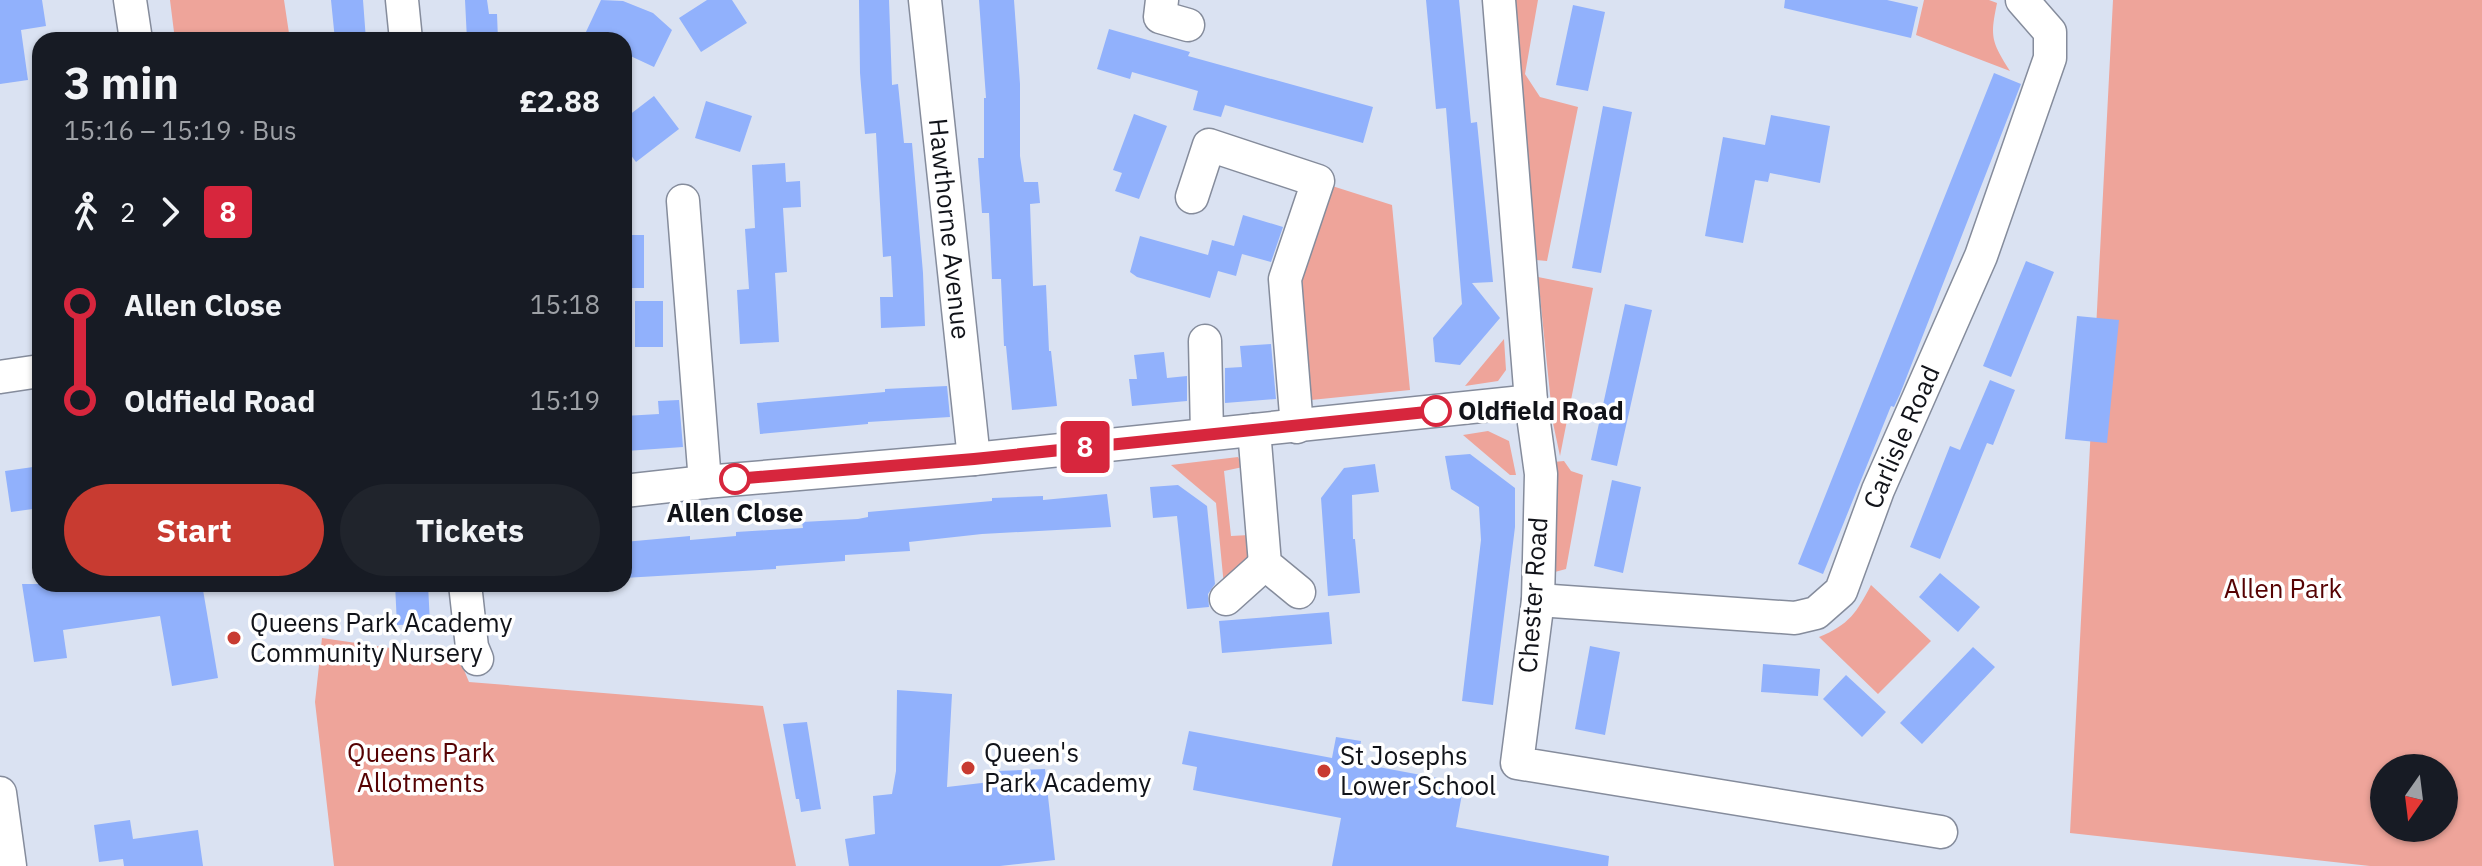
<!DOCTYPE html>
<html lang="en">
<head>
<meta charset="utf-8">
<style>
	body { margin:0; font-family:"IBM Plex Sans",sans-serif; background:#20242c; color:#f1f3f6; height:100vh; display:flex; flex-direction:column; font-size:30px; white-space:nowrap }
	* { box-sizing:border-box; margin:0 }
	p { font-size:26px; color:#9ea1a6 }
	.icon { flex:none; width:44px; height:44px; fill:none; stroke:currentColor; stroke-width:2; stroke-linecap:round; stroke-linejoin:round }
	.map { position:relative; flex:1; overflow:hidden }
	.details { position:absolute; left:32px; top:32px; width:600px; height:560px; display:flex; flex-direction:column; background:#171b24; border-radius:24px; box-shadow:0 2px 6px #0004 }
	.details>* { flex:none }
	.badge { padding:0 16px; border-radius:6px; font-size:28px; line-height:52px }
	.needle { width:52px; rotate:194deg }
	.buttons { position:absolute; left:2370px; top:754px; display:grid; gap:16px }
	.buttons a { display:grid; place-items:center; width:88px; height:88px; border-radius:50%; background:#171b24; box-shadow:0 2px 6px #0004; font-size:40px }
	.map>.badge { position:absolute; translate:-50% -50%; box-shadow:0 0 0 4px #fff }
	.legs { display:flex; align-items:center; gap:12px; height:88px; padding:0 32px; font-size:26px }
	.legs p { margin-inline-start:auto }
	.head { display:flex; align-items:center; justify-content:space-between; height:136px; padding:0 32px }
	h1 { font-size:44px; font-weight:700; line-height:60px }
	.cta { display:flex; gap:16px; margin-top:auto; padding:16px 32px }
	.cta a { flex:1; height:92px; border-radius:48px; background:#c83b31; color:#fff; font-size:32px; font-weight:700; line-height:92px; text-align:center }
	.cta a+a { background:#20242c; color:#f1f3f6 }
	ul { padding:0 32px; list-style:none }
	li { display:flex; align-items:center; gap:28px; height:96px; font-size:30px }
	li i { display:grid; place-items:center; width:12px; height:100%; margin:0 10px; background:currentColor }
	li i::after { content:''; width:20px; height:20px; margin:-10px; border:6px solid; border-radius:50%; background:#171b24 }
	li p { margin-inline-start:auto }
	li:first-child i { background:linear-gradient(#0000 50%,currentColor 0) }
	li:last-child i { background:linear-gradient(currentColor 50%,#0000 0) }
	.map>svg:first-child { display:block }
	.green { fill:#eea49a; fill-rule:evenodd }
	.building { fill:#91b1fc }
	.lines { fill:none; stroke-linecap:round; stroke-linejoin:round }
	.minor-casing { stroke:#858c9c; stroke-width:35 }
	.minor { stroke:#fff; stroke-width:32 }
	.line-1-casing { stroke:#fff; stroke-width:18 }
	.line-1 { stroke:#d7263d; stroke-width:12 }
	.stop-1-dot { fill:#fff; stroke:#d7263d; stroke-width:4 }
	.poi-dot { fill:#c83b31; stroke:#fff; stroke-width:3 }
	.labels { text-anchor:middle; stroke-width:7; stroke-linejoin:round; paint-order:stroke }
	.street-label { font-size:26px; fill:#111319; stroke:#fff }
	.stop-label { font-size:26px; font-weight:bold; fill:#111319; stroke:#fff; text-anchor:start }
	.park-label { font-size:26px; fill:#560203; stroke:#fff }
	.poi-label { font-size:26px; fill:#111319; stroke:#fff; text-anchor:start }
</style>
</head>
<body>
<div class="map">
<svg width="2482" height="866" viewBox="0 0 2482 866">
	<rect width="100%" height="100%" fill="#dae2f2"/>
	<path class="green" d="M 170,0 L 284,0 L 290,40 L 175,40 Z
		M 1511,0 L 1538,0 L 1525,74 L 1540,97 L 1578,107 L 1547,261 L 1536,260 Z
		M 1924,0 L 1989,0 L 1997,3 C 1990,37 1991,41 2010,71 L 1916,35 Z
		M 2113,0 L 2482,0 L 2482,866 L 2370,866 L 2070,833 ZM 2384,768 L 2444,768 L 2444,828 L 2384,828 Z
		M 1329,185 L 1392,205 L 1410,390 L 1301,401 L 1293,283 Z
		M 1538,277 L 1593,288 L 1560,456 L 1553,423 Z
		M 1504,339 L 1506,370 L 1498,381 L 1465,386 Z
		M 1488,431 L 1509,441 L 1516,475 L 1510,475 L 1463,435 Z
		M 1238,457 L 1243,467 L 1224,471 L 1231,536 L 1249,535 L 1251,558 L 1224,586 L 1216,503 L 1171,465 Z
		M 1564,461 L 1571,471 L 1583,475 L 1566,569 L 1551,573 L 1553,462 Z
		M 1871,585 L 1931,641 L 1878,694 L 1819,637 C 1849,625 1857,612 1871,585 Z
		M 322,638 L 459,658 L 469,682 L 763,706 L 796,866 L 334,866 L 315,702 Z"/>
	<path class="building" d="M 0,0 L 42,0 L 46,26 L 21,30 L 28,80 L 0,84 Z
		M 331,0 L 363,0 L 366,40 L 335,40 Z
		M 465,0 L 487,0 L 489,14 L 497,14 L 498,40 L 467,40 Z
		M 601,0 L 623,1 L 653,13 L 672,30 L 654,67 L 624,53 L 624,40 L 597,40 L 585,34 Z
		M 707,0 L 732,0 L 747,23 L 701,52 L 679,18 Z
		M 859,0 L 889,0 L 892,85 L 898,84 L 904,143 L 912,143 L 923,273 L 925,326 L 881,328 L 880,297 L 893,297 L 891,256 L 883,257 L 876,133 L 865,134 L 860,73 Z
		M 979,0 L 1014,0 L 1020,84 L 1020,156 L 1024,182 L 1038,182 L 1040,203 L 1030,204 L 1033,286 L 1046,285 L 1049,351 L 1051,351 L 1057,406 L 1012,410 L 1006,346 L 1004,346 L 1001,279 L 992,279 L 989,213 L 982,213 L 978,158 L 984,158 L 984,98 L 986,98 Z
		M 1426,0 L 1459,0 L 1471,123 L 1477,122 L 1493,282 L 1472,283 L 1500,318 L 1460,365 L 1435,362 L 1433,338 L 1462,304 L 1446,108 L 1436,109 Z
		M 1785,0 L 1887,0 L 1918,7 L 1911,38 L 1784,8 Z
		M 1573,5 L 1605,12 L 1588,91 L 1556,85 Z
		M 1109,29 L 1190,52 L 1188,56 L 1373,107 L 1363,143 L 1225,105 L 1221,117 L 1193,110 L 1198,91 L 1132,72 L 1130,79 L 1097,69 Z
		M 1994,73 L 2021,84 L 1900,394 L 1894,407 L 1891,406 L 1823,574 L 1798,564 Z
		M 654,96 L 679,129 L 636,162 L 624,146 L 624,119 Z
		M 706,101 L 752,116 L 740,152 L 695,138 Z
		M 1603,106 L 1632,112 L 1601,273 L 1572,268 Z
		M 1134,114 L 1167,126 L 1139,199 L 1115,191 L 1122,173 L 1113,170 Z
		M 1771,115 L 1830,126 L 1820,183 L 1770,173 L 1768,182 L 1755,180 L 1743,243 L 1705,236 L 1723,137 L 1765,145 Z
		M 785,163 L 786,182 L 800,181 L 801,207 L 783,208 L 787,272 L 775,273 L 779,342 L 740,344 L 737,290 L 749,289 L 745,229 L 755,228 L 752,165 Z
		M 1243,215 L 1283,227 L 1271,262 L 1242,254 L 1236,276 L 1218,271 L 1210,298 L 1137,277 L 1130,272 L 1140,236 L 1208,255 L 1212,240 L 1234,246 Z
		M 624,235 L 644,235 L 644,288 L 624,288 Z
		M 2026,261 L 2054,272 L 2011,377 L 1983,366 Z
		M 635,301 L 663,301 L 663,347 L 635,347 Z
		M 1625,304 L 1652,310 L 1617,466 L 1591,460 Z
		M 2077,316 L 2119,320 L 2107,443 L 2065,439 Z
		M 1271,344 L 1276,399 L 1225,403 L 1225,368 L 1242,367 L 1240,346 Z
		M 1164,352 L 1167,378 L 1187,376 L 1187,401 L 1132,406 L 1129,379 L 1137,379 L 1134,355 Z
		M 1990,380 L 2015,390 L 1993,445 L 1987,443 L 1940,559 L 1910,547 L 1950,446 L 1960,450 Z
		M 947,386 L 950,417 L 868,422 L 868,424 L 760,434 L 757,403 L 885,392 L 885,389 Z
		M 679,400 L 683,447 L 626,451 L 624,416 L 659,414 L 658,401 Z
		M 1470,454 L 1515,488 L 1515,527 L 1493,705 L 1462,701 L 1481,540 L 1479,507 L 1451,489 L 1445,456 Z
		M 1375,464 L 1379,492 L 1352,495 L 1353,539 L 1355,539 L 1360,593 L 1328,596 L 1321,498 L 1344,468 Z
		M 40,466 L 40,508 L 11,512 L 5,471 Z
		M 1612,480 L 1641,487 L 1623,573 L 1594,566 Z
		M 1178,485 L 1207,506 L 1215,584 L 1208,594 L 1209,607 L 1187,609 L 1177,516 L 1153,518 L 1150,487 Z
		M 1107,494 L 1111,527 L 982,534 L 909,542 L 910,551 L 845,555 L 845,561 L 776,566 L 776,569 L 624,578 L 624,542 L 690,536 L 690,540 L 736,536 L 736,532 L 803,528 L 802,522 L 858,519 L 868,517 L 868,512 L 992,501 L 992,498 L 1043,496 L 1043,500 Z
		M 1940,573 L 1980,607 L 1958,632 L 1919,597 Z
		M 22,584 L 140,584 L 141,592 L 202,584 L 218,678 L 172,686 L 160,616 L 63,630 L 67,658 L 34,662 Z
		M 395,584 L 428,584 L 430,624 L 397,625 Z
		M 1329,612 L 1332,644 L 1222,653 L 1219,621 Z
		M 1590,646 L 1620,652 L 1605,735 L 1575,729 Z
		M 1973,647 L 1995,667 L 1922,744 L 1900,723 Z
		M 1763,664 L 1820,669 L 1818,696 L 1761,692 Z
		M 1846,675 L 1886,712 L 1862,737 L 1823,699 Z
		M 897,690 L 952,694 L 947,787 L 999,781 L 998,771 L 1045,769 L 1055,860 L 1000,866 L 849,866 L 845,839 L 875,834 L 873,796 L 892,794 L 896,771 Z
		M 807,722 L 821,809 L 801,812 L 799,799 L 796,799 L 783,724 Z
		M 1189,731 L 1332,758 L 1336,737 L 1361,741 L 1357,763 L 1464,783 L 1456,827 L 1609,856 L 1608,866 L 1332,866 L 1341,818 L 1193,790 L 1197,767 L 1182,764 Z
		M 130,820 L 133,839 L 198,830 L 203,866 L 124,866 L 123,859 L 99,862 L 94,825 Z"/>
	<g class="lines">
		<g class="minor-casing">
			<g id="minor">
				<path d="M 130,0 L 136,40"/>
				<path d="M 402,0 L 406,40"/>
				<path id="s1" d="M 925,0 L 974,459"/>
				<path d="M 1162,0 L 1160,17 L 1188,25"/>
				<path d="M 1499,0 L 1531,401 L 1541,474 L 1538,600 L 1517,763 L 1941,832"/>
				<path d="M 1192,197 L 1209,145 L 1318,181 L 1285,279 L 1297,427"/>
				<path d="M 683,201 L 705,482"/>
				<path d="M 1205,341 L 1207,434"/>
				<path d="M 0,377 L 40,371"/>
				<path d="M 1254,430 L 1265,564 L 1299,592"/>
				<path d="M 624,491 L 705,482 L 974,459 L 1531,401"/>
				<path d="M 465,584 L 472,647 L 477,659"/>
				<path d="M 1226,599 L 1265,564"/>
				<path id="s2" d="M 1538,600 L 1795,618 L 1816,613 L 1841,591 L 1878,490 L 1981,256 L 2050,58 L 2050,32 L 2022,0"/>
				<path d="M 0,793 L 10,866"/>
			</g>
		</g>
		<use href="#minor" class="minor"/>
	</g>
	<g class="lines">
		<g class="line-1-casing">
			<path id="line-1" d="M 735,479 L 974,459 L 1436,411"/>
		</g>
		<use href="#line-1" class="line-1"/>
	</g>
	<g class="stop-1-dot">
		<circle cx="1436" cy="411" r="14"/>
		<circle cx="735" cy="479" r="14"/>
	</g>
	<g class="poi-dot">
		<circle cx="234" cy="638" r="8"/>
		<circle cx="968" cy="768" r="8"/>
		<circle cx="1324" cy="771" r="8"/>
	</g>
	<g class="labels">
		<g class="street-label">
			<text dy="9" stroke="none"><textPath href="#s1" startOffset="230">Hawthorne Avenue</textPath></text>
			<text dy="9" stroke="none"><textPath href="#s2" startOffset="478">Carlisle Road</textPath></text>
			<text transform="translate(1533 595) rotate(-86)" y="9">Chester Road</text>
		</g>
		<g class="stop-label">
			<text x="1458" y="420">Oldfield Road</text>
			<text x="735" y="522" text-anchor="middle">Allen Close</text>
		</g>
		<g class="park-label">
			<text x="2283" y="598">Allen Park</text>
			<text x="421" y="762">Queens Park<tspan x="421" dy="30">Allotments</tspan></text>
		</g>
		<g class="poi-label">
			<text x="250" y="632">Queens Park Academy<tspan x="250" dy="30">Community Nursery</tspan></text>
			<text x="984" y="762">Queen's<tspan x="984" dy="30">Park Academy</tspan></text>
			<text x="1340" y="765">St Josephs<tspan x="1340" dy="30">Lower School</tspan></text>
		</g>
	</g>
</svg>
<div class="buttons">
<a><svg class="needle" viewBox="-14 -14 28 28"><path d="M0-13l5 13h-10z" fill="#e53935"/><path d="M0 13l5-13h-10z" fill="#9ea1a6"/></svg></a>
</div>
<b class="badge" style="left:1085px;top:447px;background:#d7263d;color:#fff">8</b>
<section class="details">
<div class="head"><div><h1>3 min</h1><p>15:16 – 15:19 · Bus</p></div><b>£2.88</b></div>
<div class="legs"><svg class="icon" aria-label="walk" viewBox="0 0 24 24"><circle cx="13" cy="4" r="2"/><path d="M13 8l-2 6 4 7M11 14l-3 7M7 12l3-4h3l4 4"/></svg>2<svg class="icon" aria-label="forward" viewBox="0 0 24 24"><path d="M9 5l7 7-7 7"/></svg><b class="badge" style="background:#d7263d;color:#fff">8</b></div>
<ul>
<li><i style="color:#d7263d"></i><b>Allen Close</b><p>15:18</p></li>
<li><i style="color:#d7263d"></i><b>Oldfield Road</b><p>15:19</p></li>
</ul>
<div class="cta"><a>Start</a><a>Tickets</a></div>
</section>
</div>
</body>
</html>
